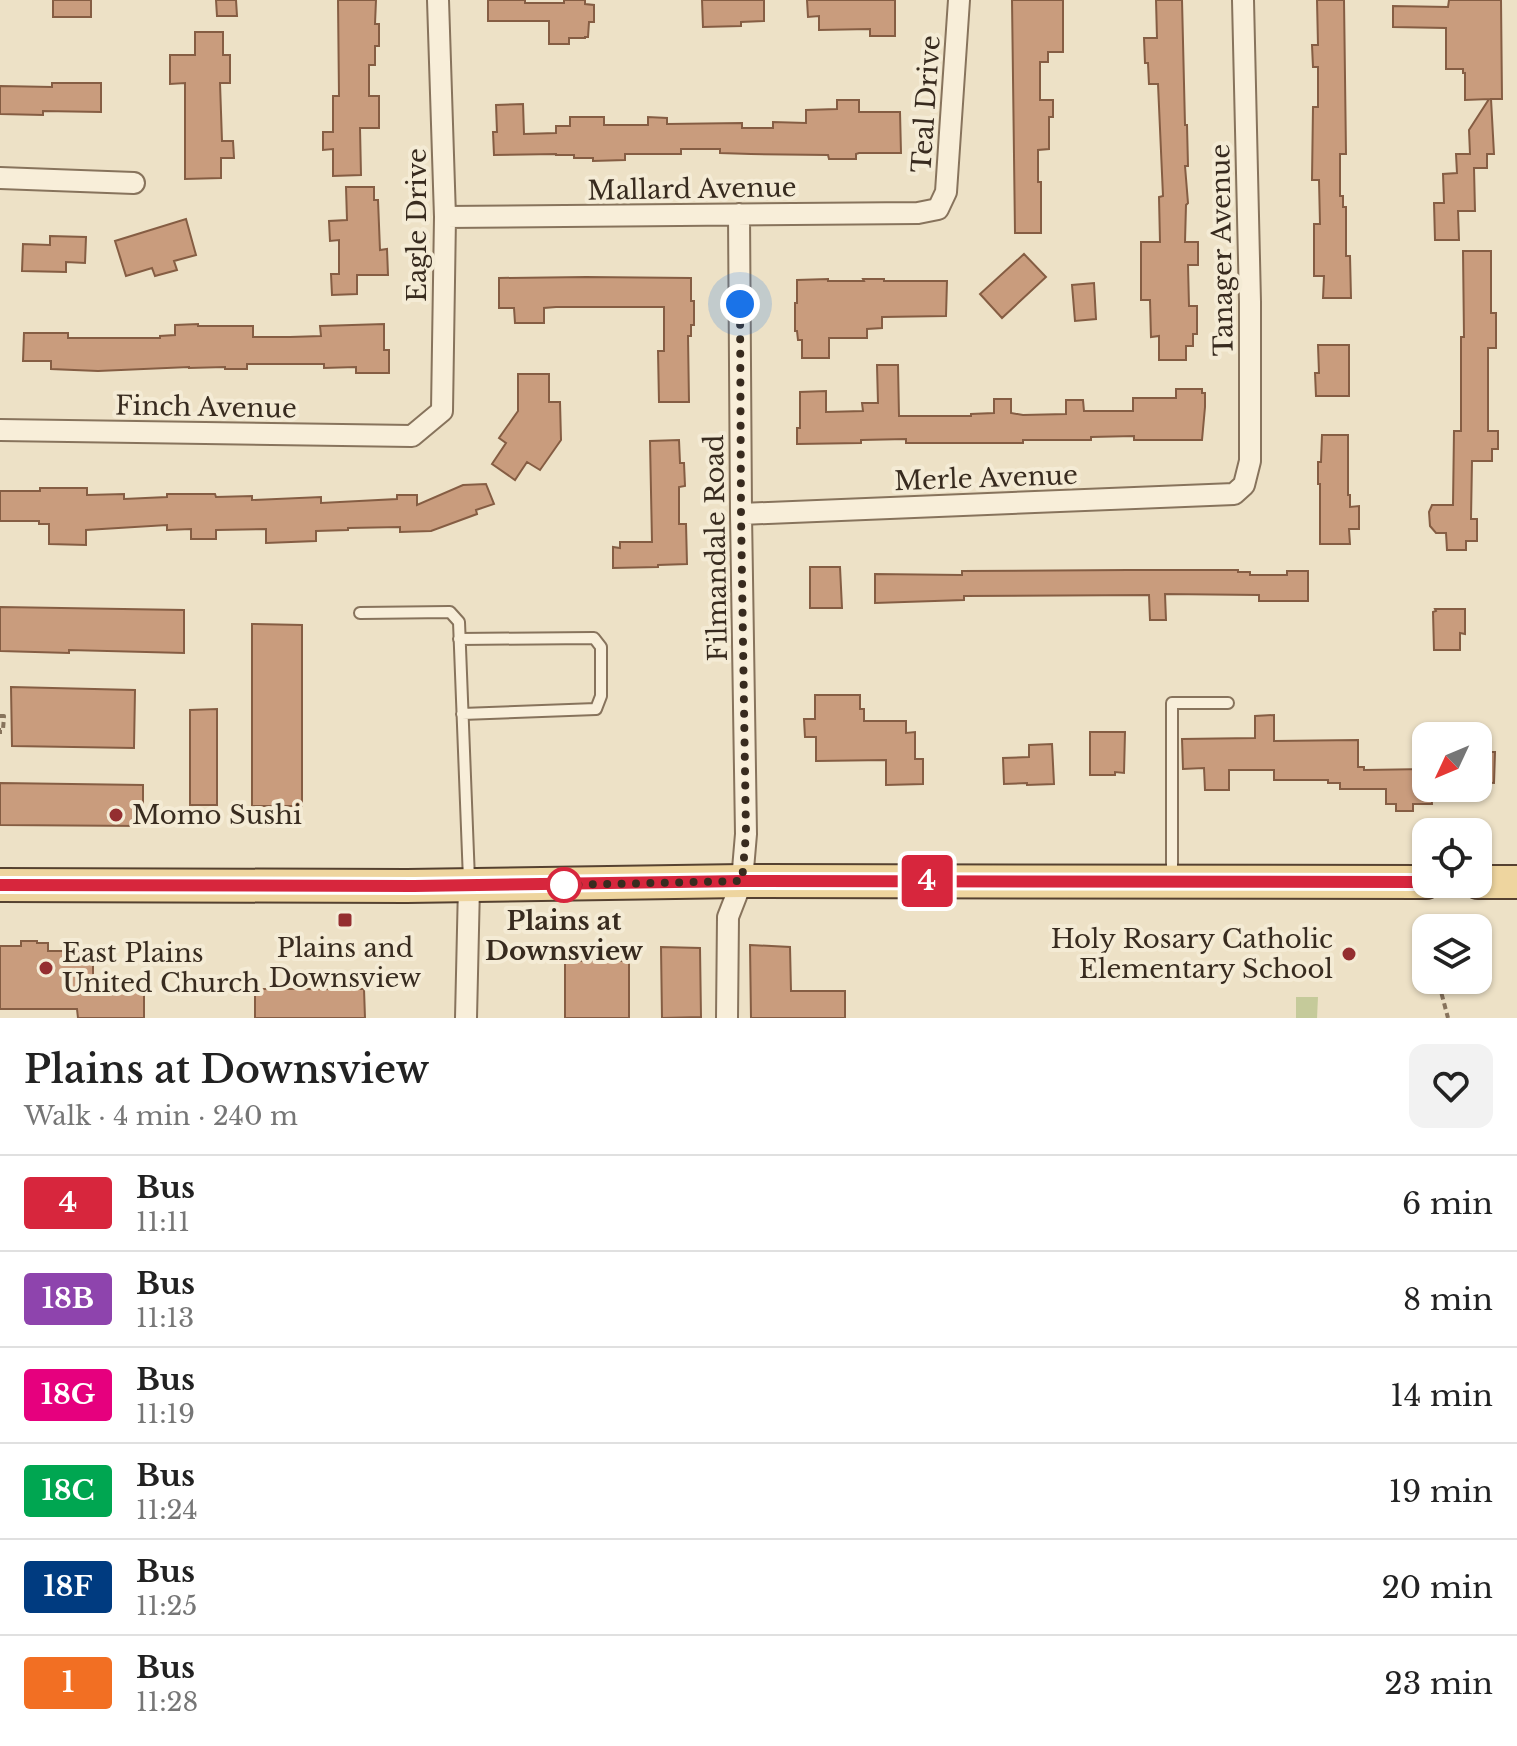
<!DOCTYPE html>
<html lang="en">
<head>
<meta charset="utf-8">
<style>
	body { margin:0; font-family:"Libre Baskerville",serif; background:#f2f2f2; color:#222; height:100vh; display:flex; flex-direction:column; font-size:30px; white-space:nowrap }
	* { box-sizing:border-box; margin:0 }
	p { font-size:26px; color:#767676 }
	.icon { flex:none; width:44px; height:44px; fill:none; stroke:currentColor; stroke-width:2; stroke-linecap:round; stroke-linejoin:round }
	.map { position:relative; height:1018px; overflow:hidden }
	.side { display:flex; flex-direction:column; background:#fff; flex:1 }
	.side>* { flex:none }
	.badge { padding:0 16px; border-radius:6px; font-size:28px; line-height:52px }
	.needle { width:52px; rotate:226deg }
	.fabs { position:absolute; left:1412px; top:722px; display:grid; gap:16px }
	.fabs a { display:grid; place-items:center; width:80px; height:80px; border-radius:16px; background:#fff; box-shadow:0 2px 6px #0004; font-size:40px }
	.you { position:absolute; width:40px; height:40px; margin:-20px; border:6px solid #fff; border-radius:50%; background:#1a73e8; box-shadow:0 0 0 12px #1a73e833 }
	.map>.badge { position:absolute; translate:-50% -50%; box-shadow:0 0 0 4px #fff }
	.round { display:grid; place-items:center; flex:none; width:84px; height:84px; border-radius:16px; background:#f2f2f2 }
	.headline { display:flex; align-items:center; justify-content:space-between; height:136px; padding:0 24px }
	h1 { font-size:38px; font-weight:600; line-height:60px }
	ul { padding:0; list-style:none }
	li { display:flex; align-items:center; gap:24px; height:96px; padding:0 24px; border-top:2px solid #e0e0e0 }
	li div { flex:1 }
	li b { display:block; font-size:30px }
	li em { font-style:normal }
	li .badge { min-width:88px; font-weight:700; text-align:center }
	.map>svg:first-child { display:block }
	.green { fill:#c5ca9a }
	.building { fill:#c99c7d; stroke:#855d43; stroke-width:2 }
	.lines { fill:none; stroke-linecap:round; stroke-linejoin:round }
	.lane-casing { stroke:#87735c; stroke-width:14 }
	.street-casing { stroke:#87735c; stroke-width:24 }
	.primary-casing { stroke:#554130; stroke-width:36 }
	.path { stroke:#87735c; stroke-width:4; stroke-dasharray:6 4; stroke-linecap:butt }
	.lane { stroke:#f8eed9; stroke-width:10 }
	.street { stroke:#f8eed9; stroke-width:20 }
	.primary { stroke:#eed59f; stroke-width:32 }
	.line-casing { stroke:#fff; stroke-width:18 }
	.line { stroke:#d7263d; stroke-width:12 }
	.walk { stroke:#382b1f; stroke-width:8; stroke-dasharray:0 14.4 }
	.poi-dot { fill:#942e30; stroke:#f4ebd5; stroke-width:3 }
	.stop-dot { fill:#fff; stroke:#d7263d; stroke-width:4 }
	.labels { text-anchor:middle; stroke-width:8; stroke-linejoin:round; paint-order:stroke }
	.street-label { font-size:26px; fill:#382b1f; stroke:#f4ebd5 }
	.poi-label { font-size:26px; fill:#382b1f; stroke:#f4ebd5; text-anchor:start }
	.stop-label { font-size:26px; font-weight:bold; fill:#382b1f; stroke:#f4ebd5 }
</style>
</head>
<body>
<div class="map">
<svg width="1517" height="1018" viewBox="0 0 1517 1018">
	<rect width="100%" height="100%" fill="#ede1c6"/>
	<path class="green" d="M 1296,997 L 1318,997 L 1317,1018 L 1296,1018 Z"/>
	<path class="building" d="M 53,0 L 91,0 L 91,17 L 53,17 Z
		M 216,0 L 236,0 L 237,16 L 217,16 Z
		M 338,0 L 376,0 L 375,24 L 379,24 L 379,46 L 375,46 L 375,65 L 369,65 L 369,96 L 379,96 L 379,128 L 360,128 L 361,175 L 333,176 L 333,149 L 323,150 L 323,132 L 333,132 L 333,96 L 339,96 Z
		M 488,0 L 525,0 L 525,3 L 564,3 L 564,0 L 585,0 L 585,4 L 594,5 L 594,22 L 589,22 L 588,37 L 585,37 L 585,38 L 569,38 L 569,44 L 549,44 L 549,21 L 488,21 Z
		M 702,0 L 764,0 L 764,21 L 741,22 L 741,26 L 703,27 Z
		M 807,0 L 895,0 L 895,36 L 870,36 L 870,29 L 819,30 L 819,16 L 808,17 Z
		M 1012,0 L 1063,0 L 1063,52 L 1048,52 L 1048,62 L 1040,62 L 1040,100 L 1053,100 L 1053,117 L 1049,117 L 1049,149 L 1038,150 L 1038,182 L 1041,182 L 1041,233 L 1015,233 Z
		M 1156,0 L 1182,0 L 1185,125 L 1187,125 L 1188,166 L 1185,166 L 1188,203 L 1186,205 L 1185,242 L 1198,242 L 1198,265 L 1188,265 L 1189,306 L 1197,306 L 1197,334 L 1193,334 L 1193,346 L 1186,346 L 1186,360 L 1159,360 L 1159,336 L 1151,337 L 1150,300 L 1141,300 L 1141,242 L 1160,242 L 1159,197 L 1163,196 L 1158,84 L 1149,84 L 1148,63 L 1145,63 L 1144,38 L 1157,38 Z
		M 1317,0 L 1344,0 L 1346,154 L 1340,154 L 1340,196 L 1343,196 L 1343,207 L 1346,207 L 1346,256 L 1350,256 L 1351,298 L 1323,298 L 1324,276 L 1314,276 L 1314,224 L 1320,224 L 1319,180 L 1312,180 L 1313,107 L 1318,107 L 1318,67 L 1313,67 L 1312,45 L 1318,45 Z
		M 1449,0 L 1501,0 L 1502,99 L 1491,99 L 1494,154 L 1487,154 L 1487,168 L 1474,168 L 1475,211 L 1458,211 L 1459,240 L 1435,240 L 1434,203 L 1444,203 L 1443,174 L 1457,173 L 1456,154 L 1470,154 L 1469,130 L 1489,99 L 1465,100 L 1465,73 L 1463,73 L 1463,69 L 1446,69 L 1446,28 L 1393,27 L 1393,6 L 1448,7 Z
		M 195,32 L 223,32 L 223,55 L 230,55 L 230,83 L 220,83 L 222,141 L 233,141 L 234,158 L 221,158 L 221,178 L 185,179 L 185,83 L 170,84 L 170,55 L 195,55 Z
		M 52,83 L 101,83 L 101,112 L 43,111 L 43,115 L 0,114 L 0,86 L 52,87 Z
		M 837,100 L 859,100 L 859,112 L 900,112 L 901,153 L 859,153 L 856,154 L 856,159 L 829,159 L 828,155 L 751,154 L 720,153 L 720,149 L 681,149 L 681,154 L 625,154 L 625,160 L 593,161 L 593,158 L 574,158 L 574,155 L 556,155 L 556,154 L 494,155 L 493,132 L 497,132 L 496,105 L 523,104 L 524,134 L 556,133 L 556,126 L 570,126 L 570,117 L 604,117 L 604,125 L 648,125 L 648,117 L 667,118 L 667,124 L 742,123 L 742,128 L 773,128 L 773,122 L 806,123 L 806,110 L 837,109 Z
		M 346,187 L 374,187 L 374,200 L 378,200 L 380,250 L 387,249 L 388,275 L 357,275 L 357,294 L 332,295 L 331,274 L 339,274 L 339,240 L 330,241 L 329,221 L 347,220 Z
		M 186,219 L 196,255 L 174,261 L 177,270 L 155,276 L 152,268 L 126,276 L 115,241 Z
		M 50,236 L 86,237 L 85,263 L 66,262 L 66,272 L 22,271 L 23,244 L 50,245 Z
		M 1463,251 L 1491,251 L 1491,313 L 1496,313 L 1496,348 L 1488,348 L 1488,431 L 1498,431 L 1498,449 L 1492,449 L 1492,461 L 1472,461 L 1471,519 L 1477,519 L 1477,541 L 1466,541 L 1466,550 L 1447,550 L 1446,533 L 1436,533 L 1430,526 L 1429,512 L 1432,505 L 1453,505 L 1454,431 L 1461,431 L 1461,337 L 1464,337 Z
		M 1024,254 L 1046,277 L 1002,318 L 980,294 Z
		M 586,277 L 691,278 L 691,301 L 694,301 L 694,325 L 691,325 L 691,336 L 688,336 L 689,402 L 659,402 L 658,351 L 664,351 L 664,307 L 556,307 L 544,308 L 544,323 L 515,323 L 514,308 L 499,308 L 499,278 Z
		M 828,279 L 828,281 L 864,281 L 863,279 L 884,279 L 884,281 L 947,281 L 946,316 L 882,317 L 882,328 L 867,329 L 867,338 L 829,338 L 829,358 L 802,358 L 802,340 L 798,340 L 797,331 L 795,331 L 795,303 L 797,303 L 797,280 Z
		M 1094,283 L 1096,319 L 1075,321 L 1072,285 Z
		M 198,324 L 198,326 L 253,326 L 253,337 L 290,337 L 321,336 L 320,326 L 384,324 L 384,350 L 389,350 L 389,373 L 356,373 L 356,367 L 324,368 L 324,364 L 247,364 L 247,369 L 225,369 L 225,367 L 189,368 L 189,367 L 98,371 L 51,369 L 51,361 L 23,361 L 24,333 L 68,333 L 68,338 L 160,338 L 160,336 L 175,335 L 175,325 Z
		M 1318,345 L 1349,345 L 1349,396 L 1316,396 L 1315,373 L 1319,373 Z
		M 877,365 L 898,365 L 899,416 L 971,416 L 971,414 L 994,413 L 994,399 L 1011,399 L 1011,413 L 1023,415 L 1066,414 L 1066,400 L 1083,400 L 1084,411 L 1133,411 L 1133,398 L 1176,398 L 1176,389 L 1202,389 L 1202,393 L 1205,393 L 1205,407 L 1202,440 L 1134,440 L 1134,436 L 1091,437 L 1091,440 L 1023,440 L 1023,443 L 906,443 L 906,439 L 861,440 L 861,443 L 797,444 L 797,428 L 800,428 L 800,392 L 826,391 L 826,412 L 863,411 L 862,403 L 878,403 Z
		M 518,374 L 549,374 L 549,402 L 560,402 L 561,440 L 540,470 L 527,462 L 515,480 L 492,464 L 506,443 L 499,438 L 518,411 Z
		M 1322,435 L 1348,435 L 1348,495 L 1350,495 L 1350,507 L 1359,506 L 1359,529 L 1349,529 L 1350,544 L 1320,544 L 1320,484 L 1318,484 L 1318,462 L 1321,462 Z
		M 679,440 L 680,463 L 684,463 L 685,486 L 679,487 L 679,524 L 686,524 L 687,564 L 658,565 L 658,567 L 613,568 L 613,547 L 620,548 L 620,542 L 652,542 L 650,441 Z
		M 486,484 L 494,504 L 476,510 L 477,514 L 431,531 L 400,532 L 400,527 L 348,528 L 348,530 L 316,531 L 316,541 L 266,543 L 266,529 L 216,530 L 216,539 L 191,539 L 191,529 L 167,530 L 167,525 L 86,530 L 86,545 L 49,544 L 49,524 L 39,524 L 39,521 L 0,521 L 0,491 L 40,491 L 40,488 L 87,488 L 87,495 L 124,494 L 124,499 L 167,497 L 167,494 L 215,494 L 216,497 L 252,496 L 252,500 L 321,497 L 321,503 L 397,499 L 397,495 L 417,495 L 417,505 L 463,485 Z
		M 810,567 L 840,567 L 842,608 L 810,608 Z
		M 1128,570 L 1238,570 L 1238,572 L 1250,572 L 1250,575 L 1287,575 L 1287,571 L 1308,571 L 1308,601 L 1259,601 L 1259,595 L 1165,594 L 1166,620 L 1150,620 L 1149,595 L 964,596 L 964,600 L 875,603 L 875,574 L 962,575 L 962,571 Z
		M 0,607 L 184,610 L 184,653 L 69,650 L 69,653 L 0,651 Z
		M 1435,609 L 1465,609 L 1465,634 L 1460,633 L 1460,650 L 1434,650 L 1433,612 L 1436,611 Z
		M 252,624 L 302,625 L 302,806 L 252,806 Z
		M 11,687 L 135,690 L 134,748 L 12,746 Z
		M 815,695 L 860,695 L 860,709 L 864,709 L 864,721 L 906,721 L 906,733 L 915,732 L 915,759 L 923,759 L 923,784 L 886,785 L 886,760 L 816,761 L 816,737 L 805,737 L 804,719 L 815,719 Z
		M 217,709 L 217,805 L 190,805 L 190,710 Z
		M 1274,715 L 1274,741 L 1358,740 L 1358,767 L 1364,767 L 1364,770 L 1426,769 L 1426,788 L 1431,788 L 1432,804 L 1413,804 L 1413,811 L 1396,811 L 1396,804 L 1386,804 L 1386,789 L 1340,789 L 1340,783 L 1328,783 L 1328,780 L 1274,780 L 1274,770 L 1229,770 L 1229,790 L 1205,790 L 1204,768 L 1183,769 L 1182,739 L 1255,738 L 1255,716 Z
		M 1090,732 L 1125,732 L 1124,773 L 1115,772 L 1115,775 L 1090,775 Z
		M 1052,744 L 1054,784 L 1027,785 L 1027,783 L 1004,784 L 1003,758 L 1029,757 L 1029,745 Z
		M 1478,752 L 1495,752 L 1494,783 L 1478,782 Z
		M 0,783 L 143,785 L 143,826 L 0,825 Z
		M 21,941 L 37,941 L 37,943 L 48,943 L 48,951 L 93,951 L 93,986 L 144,985 L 144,1018 L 78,1018 L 77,1009 L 0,1009 L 0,946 L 21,946 Z
		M 750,945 L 790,947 L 791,991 L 845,991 L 845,1018 L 751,1018 Z
		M 661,947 L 700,948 L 701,1017 L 662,1018 Z
		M 565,961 L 629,961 L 629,1018 L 565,1018 Z
		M 255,989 L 364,989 L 365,1018 L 255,1018 Z"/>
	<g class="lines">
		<g class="lane-casing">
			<path id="lane" d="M 360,613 L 450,612 L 459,622 L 469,880
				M 459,639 L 594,638 L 601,647 L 601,696 L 596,709 L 462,714
				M 1172,876 L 1172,703 L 1228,703"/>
		</g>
		<g class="street-casing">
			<path id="street" d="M 0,178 L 134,183
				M 445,217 L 918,213 L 938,209 L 946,192 L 959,0
				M 0,430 L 412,436 L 442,411 L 445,217 L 438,0
				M 741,514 L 1234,494 L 1244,485 L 1250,461 L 1250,302 L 1243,0
				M 466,1018 L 469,886
				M 727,1018 L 728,917 L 742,881 L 746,834 L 741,514 L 739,214"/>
		</g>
		<g class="primary-casing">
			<path id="primary" d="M 1478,882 L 1517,882
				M 0,885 L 407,886 L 742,881 L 1426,882"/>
		</g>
		<path class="path" d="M 0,716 L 4,716 L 3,730 L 0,730 L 0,734
			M 1439,984 L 1448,1018"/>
		<use href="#lane" class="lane"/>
		<use href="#street" class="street"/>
		<use href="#primary" class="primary"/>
	</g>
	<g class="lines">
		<g class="line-casing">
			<path id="line" d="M 0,885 L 414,886 L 742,881 L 1426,882"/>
		</g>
		<use href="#line" class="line"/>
		<path class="walk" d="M 564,885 L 742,881 L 746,834 L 741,514 L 740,304"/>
	</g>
	<g class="poi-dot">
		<circle cx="116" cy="815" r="8"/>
		<rect x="337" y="912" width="16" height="16" rx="4"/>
		<circle cx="1349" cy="954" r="8"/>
		<circle cx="46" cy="968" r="8"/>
	</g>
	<circle class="stop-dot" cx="564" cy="885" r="16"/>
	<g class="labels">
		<g class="street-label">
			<text transform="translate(926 104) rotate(-86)" y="9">Teal Drive</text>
			<text transform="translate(692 189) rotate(-1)" y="9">Mallard Avenue</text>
			<text transform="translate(417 225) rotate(-90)" y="9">Eagle Drive</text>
			<text transform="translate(1222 250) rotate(-91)" y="9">Tanager Avenue</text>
			<text transform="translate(206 407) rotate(1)" y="9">Finch Avenue</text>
			<text transform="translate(986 478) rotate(-2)" y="9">Merle Avenue</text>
			<text transform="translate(716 548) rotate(-91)" y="9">Filmandale Road</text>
		</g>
		<g class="poi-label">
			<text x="132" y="824">Momo Sushi</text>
			<text x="1333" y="948" text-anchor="end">Holy Rosary Catholic<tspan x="1333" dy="30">Elementary School</tspan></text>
			<text x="345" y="957" text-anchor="middle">Plains and<tspan x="345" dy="30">Downsview</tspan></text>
			<text x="62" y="962">East Plains<tspan x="62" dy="30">United Church</tspan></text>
		</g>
		<g class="stop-label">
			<text x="564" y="930">Plains at<tspan x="564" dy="30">Downsview</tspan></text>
		</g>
	</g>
</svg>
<div class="fabs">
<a><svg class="needle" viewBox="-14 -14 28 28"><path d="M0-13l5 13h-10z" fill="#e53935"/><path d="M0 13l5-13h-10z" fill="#767676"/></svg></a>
<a><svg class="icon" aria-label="locate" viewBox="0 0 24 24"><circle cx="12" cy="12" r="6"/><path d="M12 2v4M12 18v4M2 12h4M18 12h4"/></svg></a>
<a><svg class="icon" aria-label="layers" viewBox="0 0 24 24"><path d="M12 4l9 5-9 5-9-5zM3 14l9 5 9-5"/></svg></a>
</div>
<div class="you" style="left:740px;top:304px"></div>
<b class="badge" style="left:927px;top:881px;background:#d7263d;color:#fff">4</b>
</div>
<section class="side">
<div class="headline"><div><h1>Plains at Downsview</h1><p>Walk · 4 min · 240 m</p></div><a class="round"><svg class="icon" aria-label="heart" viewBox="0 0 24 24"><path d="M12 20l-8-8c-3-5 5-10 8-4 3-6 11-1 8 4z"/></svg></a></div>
<ul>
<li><span class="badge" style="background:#d7263d;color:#fff">4</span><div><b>Bus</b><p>11:11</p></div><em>6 min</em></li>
<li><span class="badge" style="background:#8e44ad;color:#fff">18B</span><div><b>Bus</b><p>11:13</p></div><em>8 min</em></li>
<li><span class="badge" style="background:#e6007e;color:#fff">18G</span><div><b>Bus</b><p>11:19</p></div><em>14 min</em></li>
<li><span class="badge" style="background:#00a651;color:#fff">18C</span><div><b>Bus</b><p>11:24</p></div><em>19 min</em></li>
<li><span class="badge" style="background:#003b80;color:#fff">18F</span><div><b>Bus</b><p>11:25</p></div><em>20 min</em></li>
<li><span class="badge" style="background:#f26f23;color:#fff">1</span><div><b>Bus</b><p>11:28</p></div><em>23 min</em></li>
</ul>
</section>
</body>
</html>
